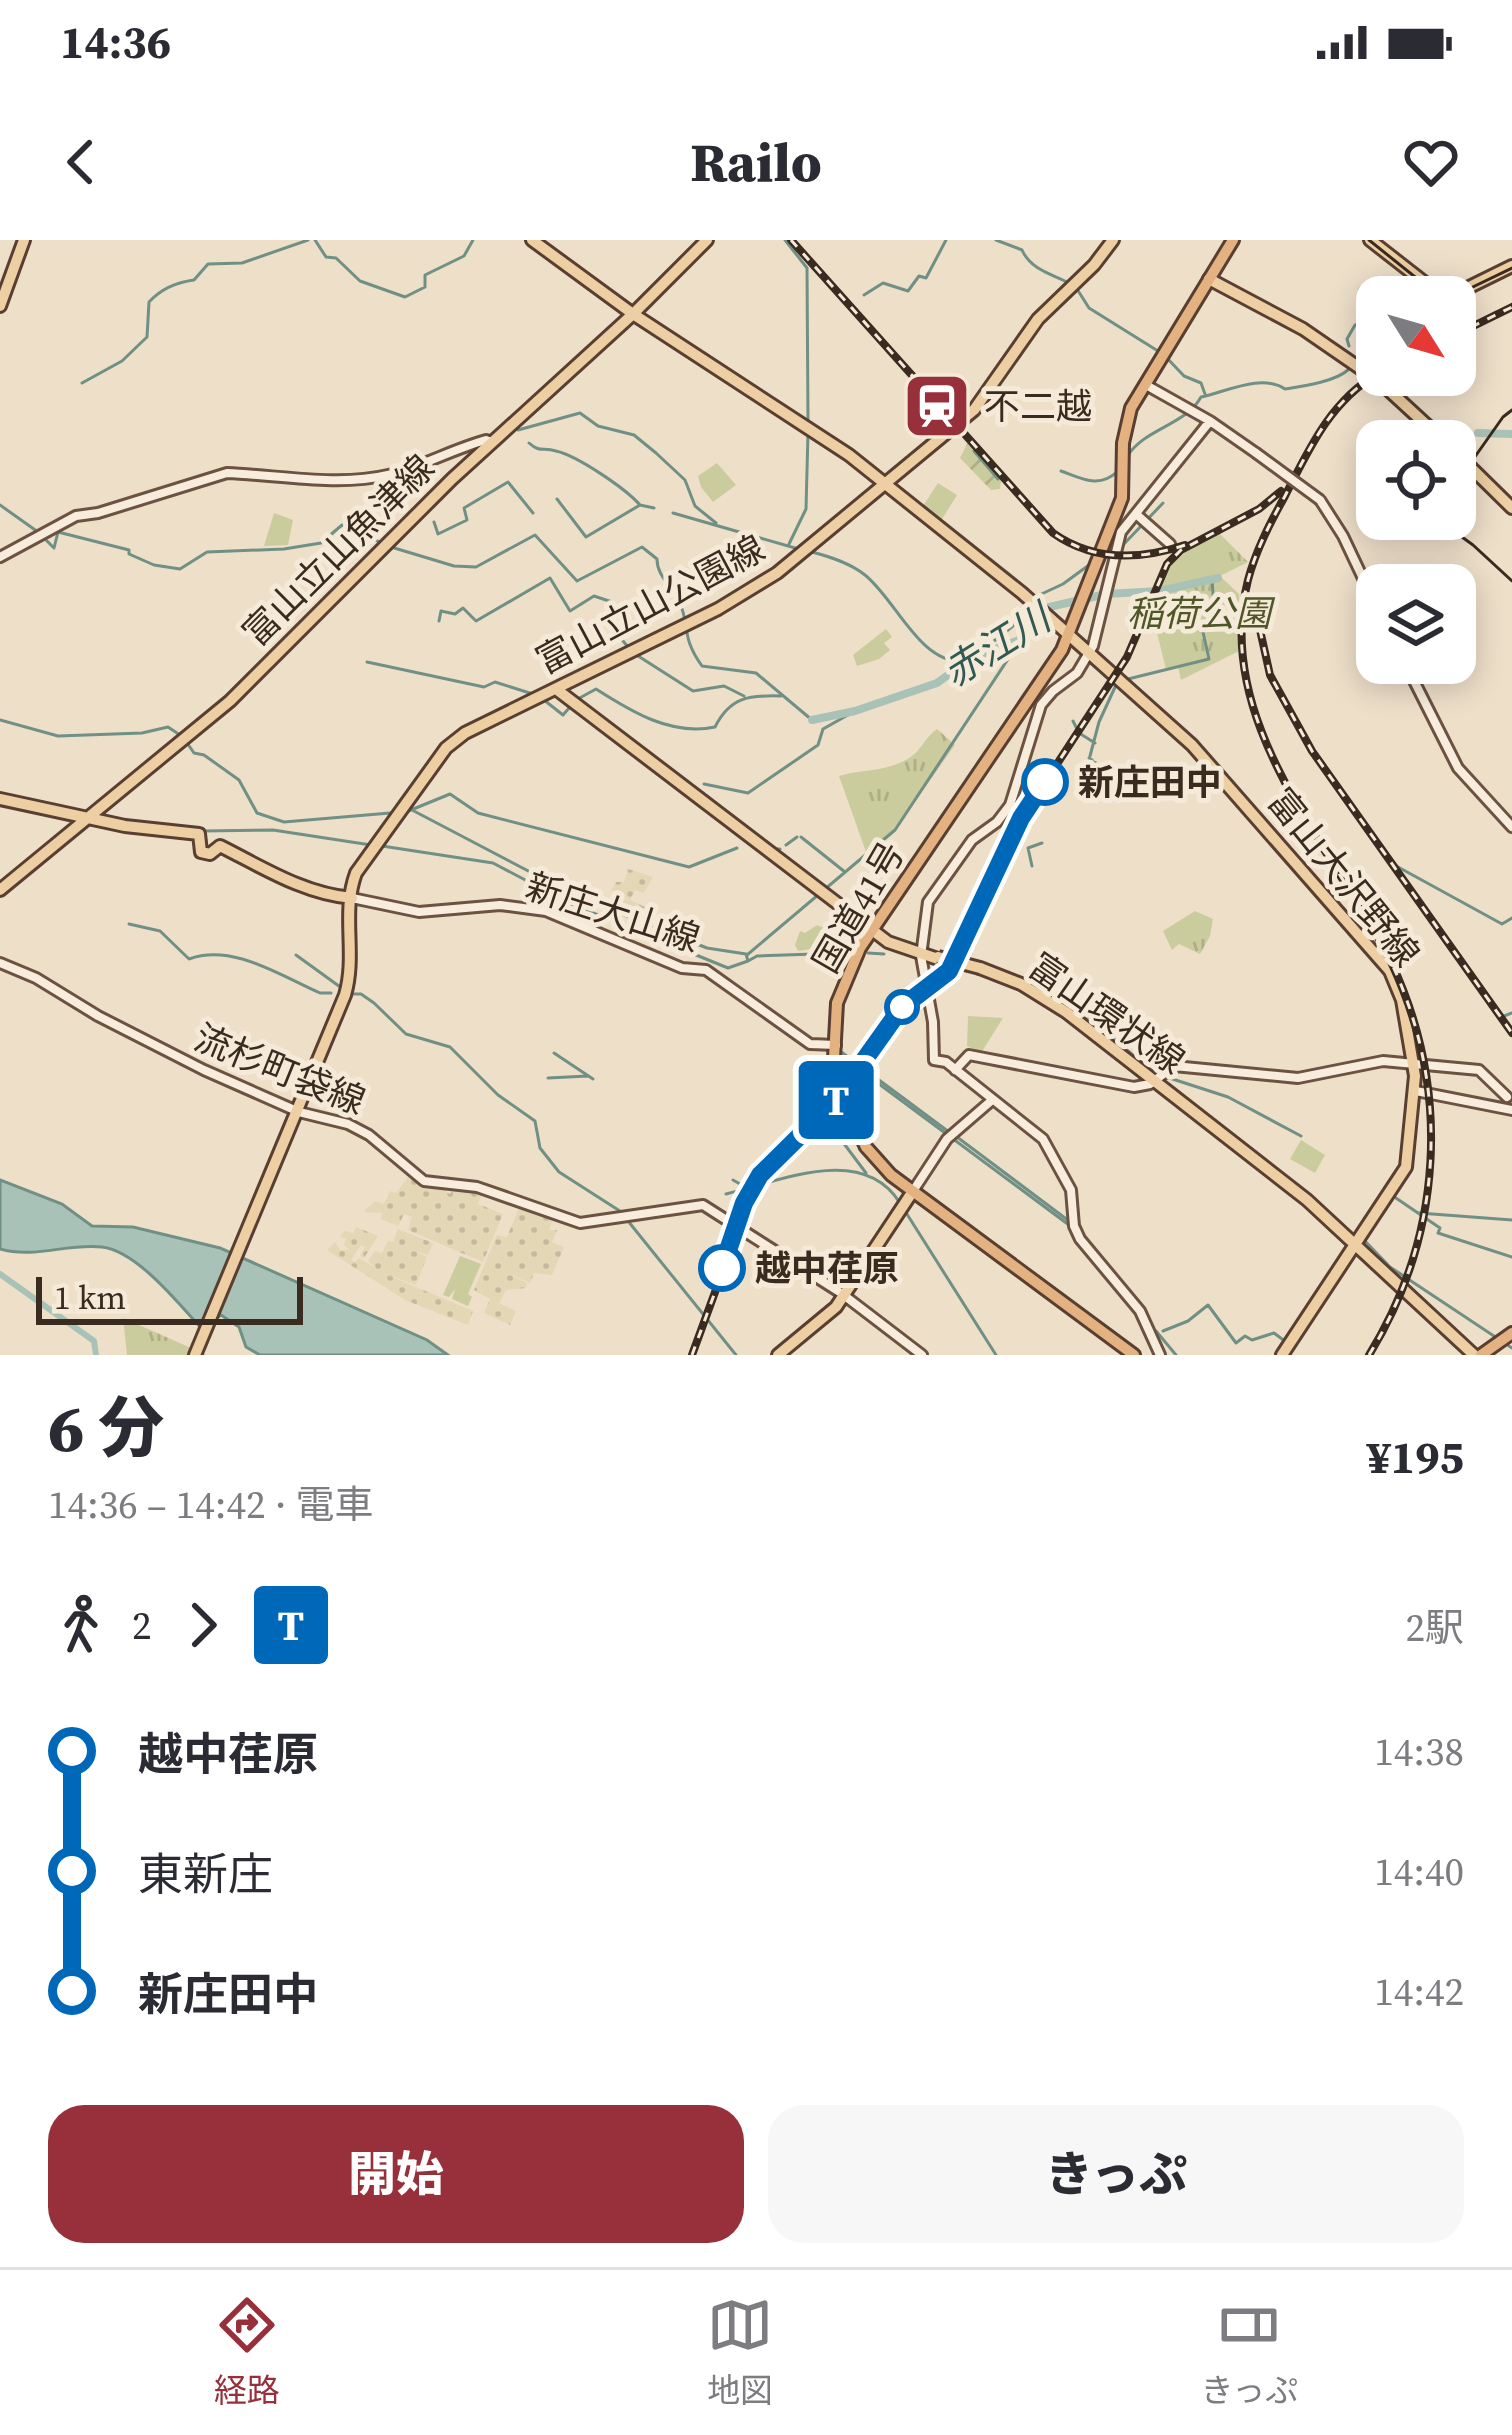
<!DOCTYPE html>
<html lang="ja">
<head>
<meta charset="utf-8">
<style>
	body { margin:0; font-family:"Source Serif 4","Noto Sans JP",serif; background:#f7f7f7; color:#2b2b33; height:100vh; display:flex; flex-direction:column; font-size:45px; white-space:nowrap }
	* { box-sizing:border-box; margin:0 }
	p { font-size:39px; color:#7c7c81 }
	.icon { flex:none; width:66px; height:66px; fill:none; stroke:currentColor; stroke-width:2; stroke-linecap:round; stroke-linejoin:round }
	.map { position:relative; height:1115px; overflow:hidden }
	.sheet { display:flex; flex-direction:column; background:#fff; flex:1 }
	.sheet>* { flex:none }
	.badge { padding:0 24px; border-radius:9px; font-size:42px; line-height:78px }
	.needle { width:78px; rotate:127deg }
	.fabs { position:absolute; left:1356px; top:36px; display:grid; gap:24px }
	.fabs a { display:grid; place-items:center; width:120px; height:120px; border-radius:24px; background:#fff; box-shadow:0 6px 30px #0003; font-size:60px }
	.scale { position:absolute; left:36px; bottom:30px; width:267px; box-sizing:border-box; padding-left:12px; border:6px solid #3a2b21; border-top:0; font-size:33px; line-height:42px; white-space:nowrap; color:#3a2b21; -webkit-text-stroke:9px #f5ead8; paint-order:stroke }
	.map>.badge { position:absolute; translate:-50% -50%; box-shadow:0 0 0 6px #fff }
	.legs { display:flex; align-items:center; gap:18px; height:132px; padding:0 48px; font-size:39px }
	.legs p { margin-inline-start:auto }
	.summary { display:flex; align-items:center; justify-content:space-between; height:204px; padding:0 48px }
	h1 { font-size:66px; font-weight:800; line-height:90px }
	.action { display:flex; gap:24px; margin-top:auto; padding:24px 48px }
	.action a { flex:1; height:138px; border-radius:36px; background:#97303b; color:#fff; font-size:48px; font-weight:800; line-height:138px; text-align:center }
	.action a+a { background:#f7f7f7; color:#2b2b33 }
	ul { padding:0 48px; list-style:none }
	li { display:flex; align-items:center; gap:42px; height:120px; font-size:45px }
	li i { display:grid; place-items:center; width:18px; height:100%; margin:0 15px; background:currentColor }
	li i::after { content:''; width:30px; height:30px; margin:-15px; border:9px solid; border-radius:50%; background:#fff }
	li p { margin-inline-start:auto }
	li:first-child i { background:linear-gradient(#0000 50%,currentColor 0) }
	li:last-child i { background:linear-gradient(currentColor 50%,#0000 0) }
	.status { display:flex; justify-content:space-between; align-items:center; height:84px; padding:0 60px; background:#fff; direction:ltr }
	.status svg { height:33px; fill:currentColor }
	header { display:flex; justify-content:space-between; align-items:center; height:156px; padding:0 48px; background:#fff; font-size:54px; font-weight:800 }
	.menu { display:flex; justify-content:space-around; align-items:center; height:168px; border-top:3px solid #e1e1e2; background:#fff; font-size:33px; color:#7c7c81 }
	.menu a { display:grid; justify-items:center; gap:6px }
	.menu .on { color:#97303b }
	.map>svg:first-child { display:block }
	.farmland { fill:url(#farmland-dots) }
	.grass { fill:#cbcc9d }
	.park { fill:url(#park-tufts) }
	.garden { fill:url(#garden-furrows) }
	.water { fill:#a9c2b8; stroke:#709085; stroke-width:3 }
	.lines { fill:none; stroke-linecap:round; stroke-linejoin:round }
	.stream { stroke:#709085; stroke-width:3 }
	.canal { stroke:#a9c2b8; stroke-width:6 }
	.river { stroke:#a9c2b8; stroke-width:8 }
	.secondary-casing { stroke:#6b5241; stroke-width:14 }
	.primary-casing { stroke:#583f32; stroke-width:16 }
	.trunk-casing { stroke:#583f32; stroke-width:16 }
	.secondary { stroke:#f8eddc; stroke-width:8 }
	.primary { stroke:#eecfa3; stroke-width:10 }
	.trunk { stroke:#e4b280; stroke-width:10 }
	.tram { stroke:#3a2b21; stroke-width:3 }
	.rail-casing { stroke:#3a2b21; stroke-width:8 }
	.rail { stroke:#f5ead8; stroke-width:3; stroke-dasharray:9; stroke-linecap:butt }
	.secondary-bridge-casing { stroke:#6b5241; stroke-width:14; stroke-linecap:butt }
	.primary-bridge-casing { stroke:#583f32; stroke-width:16; stroke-linecap:butt }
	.trunk-bridge-casing { stroke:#583f32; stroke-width:16; stroke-linecap:butt }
	.secondary-bridge { stroke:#f8eddc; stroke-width:8 }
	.primary-bridge { stroke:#eecfa3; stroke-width:10 }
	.trunk-bridge { stroke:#e4b280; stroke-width:10 }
	.line-1-casing { stroke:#fff; stroke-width:27 }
	.line-1 { stroke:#0068b9; stroke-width:18 }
	.stop-1-dot { fill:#fff; stroke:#0068b9; stroke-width:6 }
	.labels { text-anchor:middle; stroke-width:10; stroke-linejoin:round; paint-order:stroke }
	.poi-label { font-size:36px; fill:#3a2b21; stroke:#f5ead8; text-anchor:start }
	.street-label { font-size:36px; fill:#3a2b21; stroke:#f5ead8 }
	.park-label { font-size:36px; font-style:italic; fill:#4f5628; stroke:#f5ead8 }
	.stop-label { font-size:36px; font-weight:bold; fill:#3a2b21; stroke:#f5ead8; text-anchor:start }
	.water-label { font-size:39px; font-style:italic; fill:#315a53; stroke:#f5ead8 }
</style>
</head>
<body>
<div class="status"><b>14:36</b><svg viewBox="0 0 49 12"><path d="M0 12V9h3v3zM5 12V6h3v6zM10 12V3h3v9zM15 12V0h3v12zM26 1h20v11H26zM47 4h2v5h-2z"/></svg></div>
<header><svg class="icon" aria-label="back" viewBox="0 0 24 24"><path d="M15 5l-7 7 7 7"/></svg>Railo<svg class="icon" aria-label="heart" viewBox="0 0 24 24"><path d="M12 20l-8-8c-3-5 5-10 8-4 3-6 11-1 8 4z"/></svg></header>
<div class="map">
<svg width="1512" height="1115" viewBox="0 0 1512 1115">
	<defs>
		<pattern id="farmland-dots" width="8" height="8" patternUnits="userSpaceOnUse" patternTransform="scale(3)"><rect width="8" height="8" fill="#e3d7b6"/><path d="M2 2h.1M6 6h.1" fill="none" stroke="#c4b99c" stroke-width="1.8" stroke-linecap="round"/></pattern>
		<pattern id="park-tufts" width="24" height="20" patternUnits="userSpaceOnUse" patternTransform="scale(3)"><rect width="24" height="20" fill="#cbcc9d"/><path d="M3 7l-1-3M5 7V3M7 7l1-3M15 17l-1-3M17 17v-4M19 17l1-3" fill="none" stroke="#afaf87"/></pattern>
		<pattern id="garden-furrows" width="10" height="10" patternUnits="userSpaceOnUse" patternTransform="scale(3)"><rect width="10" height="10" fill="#cbcc9d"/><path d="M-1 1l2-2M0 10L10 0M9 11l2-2" fill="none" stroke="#afaf87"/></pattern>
	</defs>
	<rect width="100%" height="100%" fill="#eedfc9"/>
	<path class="farmland" d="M 628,629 L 653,637 L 644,653 L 635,650 L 630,660 L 645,667 L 635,679 L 612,670 L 622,659 L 630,661 L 611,650 L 616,642 L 624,642 Z
		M 411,933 L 448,946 L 446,952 L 450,954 L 454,947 L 483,951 L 478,964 L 503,974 L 483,1022 L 408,990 L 412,977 L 404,974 L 398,986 L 381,979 L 382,973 L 364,972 L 375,961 L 384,964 L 390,951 L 396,953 Z
		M 524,967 L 554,976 L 549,990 L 557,990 L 552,1002 L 564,1007 L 552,1035 L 534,1033 L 530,1043 L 499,1030 L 527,1043 L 526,1048 L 506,1050 L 499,1063 L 516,1071 L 510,1085 L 484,1073 L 490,1059 L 474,1050 L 497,995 L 507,997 L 519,968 Z
		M 356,987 L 378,996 L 364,1018 L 360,1016 L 365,1007 L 361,1005 L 351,1020 L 355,1022 L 359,1018 L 377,1029 L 368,1021 L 375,1011 L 382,1013 L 388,1001 L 393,1002 L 398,989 L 433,1003 L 428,1015 L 412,1010 L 427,1017 L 416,1045 L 383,1033 L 473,1071 L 468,1085 L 405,1060 L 327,1010 L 335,1002 L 340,1010 L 349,1010 L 344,1005 L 346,999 L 340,996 L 345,991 L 353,993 Z"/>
	<path class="grass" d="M 717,223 L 736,245 L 713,262 L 701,247 L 698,236 Z
		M 938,243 L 957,255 L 939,284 L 921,269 Z
		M 274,273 L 293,280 L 288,305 L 264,306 Z
		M 886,389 L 892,397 L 884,403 L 890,410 L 879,419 L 857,426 L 853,415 Z
		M 817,685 L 830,690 L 824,707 L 798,711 L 795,705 L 800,691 L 805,693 Z
		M 968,776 L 1003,778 L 981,813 L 967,806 Z
		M 1301,900 L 1325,915 L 1315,933 L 1290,919 Z
		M 460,1016 L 481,1024 L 468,1054 L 472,1057 L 468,1066 L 452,1059 L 455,1049 L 449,1057 L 443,1055 Z"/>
	<path class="park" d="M 1219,293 L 1248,322 L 1220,336 L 1239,354 L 1241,374 L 1235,393 L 1239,394 L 1239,411 L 1181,440 L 1178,427 L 1166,429 L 1155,385 L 1160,383 C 1147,331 1179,314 1219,293 Z
		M 937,489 L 955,505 L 895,590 L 866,612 L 839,536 C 862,529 888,532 909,518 C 921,511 925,497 937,489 Z
		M 1195,671 L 1213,679 L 1210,696 L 1200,714 L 1179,704 L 1172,710 L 1163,691 Z
		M 123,1078 L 207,1115 L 127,1115 Z"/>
	<path class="garden" d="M 968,202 L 1001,240 L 1000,249 L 991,250 L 960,218 Z"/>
	<path class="water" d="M 0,940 L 62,964 L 92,986 L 133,987 L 220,1008 L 427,1100 L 448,1115 L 260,1115 L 246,1107 L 239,1087 L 221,1075 L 202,1089 C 179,1064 137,1011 102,1007 C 67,1003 35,1019 0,1009 Z"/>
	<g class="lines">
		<path class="stream" d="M 315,0 L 326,17 L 336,18 L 360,41 L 405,57 L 425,47 L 425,35 L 464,16 L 473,0
			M 785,0 L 807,28 L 808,182
			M 996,0 L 1022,10 C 1031,30 1052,34 1069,43
			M 1077,49 L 1089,68 L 1158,111
			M 864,55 L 883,43 L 908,51 L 919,36 L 926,38 L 946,0
			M 1349,106 L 1347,99 L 1355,85 L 1373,76
			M 1166,117 L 1184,136 L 1201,143 L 1205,154
			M 82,143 L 122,121 L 147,97 L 149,62 C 161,49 178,42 194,40 L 208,24 L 242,23 L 308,0
			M 518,190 L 580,173 L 598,186 L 634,195 L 656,213 L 685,240 L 695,266 L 716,283
			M 529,203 C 540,213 543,207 556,211 C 578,216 626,249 640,265
			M 974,211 L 998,239
			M 1126,218 C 1144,188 1185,186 1201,157 C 1226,152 1261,133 1285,149 C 1304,146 1334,142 1348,130
			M 1061,231 C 1083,239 1099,249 1118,231
			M 557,259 L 586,297 L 640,265 L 654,268
			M 0,265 L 38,292
			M 673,273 L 802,310
			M 434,282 L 438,294 L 467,280 L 464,268 L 508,242 L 533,273
			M 45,299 L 54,308 L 58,292 L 129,310 L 129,314 L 154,325 L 180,329 L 207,312 L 284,309 L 321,303 L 342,285 L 382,303
			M 789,304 L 806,269 L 808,192
			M 1123,305 L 1163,263
			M 391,307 L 454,326 L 476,327 L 535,295 L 577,341 L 642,307 L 657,319 C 657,337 672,345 679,361 C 691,387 680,395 702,426 L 756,433 L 812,480
			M 812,312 C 831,317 850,323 865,335 C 897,361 919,423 964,422
			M 1035,357 L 1063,344 L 1089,325
			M 439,381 L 441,371 L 455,374 L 463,368 L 476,381 L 550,338 L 570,371 L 594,356 L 612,362 L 614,390 L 628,407
			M 991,411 L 989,405 L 1013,386 L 1030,365
			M 635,414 L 693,451 L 724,446 L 744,456
			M 367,422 L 484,447 L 495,442 L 536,455
			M 1124,440 L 1209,419 L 1203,392 L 1214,367 L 1212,340
			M 544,460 L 563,475 L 576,460 L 596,449 C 632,472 671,496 715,487 C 730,457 749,455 781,456
			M 0,480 L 58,496 L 142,493 L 168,487 L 183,497 L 194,513 L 204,515 L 239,540 L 257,573 L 284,582 L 390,573
			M 1073,481 L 1079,493 L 1095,503
			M 1090,516 L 1099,482 L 1116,445
			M 1089,518 L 1092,520
			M 1094,522 L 1098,524
			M 1102,527 L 1108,531
			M 1110,533 L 1119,540
			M 704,544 L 748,553 L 818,505 L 823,489 L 855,471
			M 1104,560 L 1121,542
			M 412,570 L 576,656 L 707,708 L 746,714 L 748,721 L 757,716 L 845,713
			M 406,572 L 450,554 L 478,573 L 689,627 L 737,608
			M 202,591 L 273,590 L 371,605
			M 801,597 L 845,632
			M 786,605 L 797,597
			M 382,606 L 493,623 L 571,664 L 728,728 L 748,721
			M 775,609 L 780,609
			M 1032,626 L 1028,608 L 1042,603
			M 1398,627 L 1502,684 L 1512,678
			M 129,684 L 160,691 L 189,719 C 232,703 279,735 320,753 L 331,753
			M 868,713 L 884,714
			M 296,715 L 343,749
			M 747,715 L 895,590 L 1022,398
			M 957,716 L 979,722
			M 1037,747 L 1074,765 L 1154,833 L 1228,857 L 1301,896
			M 351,754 L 361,754 L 374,763 L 406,794 L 450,807 L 498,855 L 535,881 L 540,908 L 559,932 L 623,973
			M 1504,776 L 1512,773
			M 840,811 L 949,892
			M 554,813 L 593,839
			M 840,815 L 1073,988
			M 548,838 L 588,836
			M 806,853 L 866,933
			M 957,897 L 1069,981
			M 733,940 L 747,948
			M 726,954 C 780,941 863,903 900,963
			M 1393,956 L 1440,988 L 1438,993 L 1512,1017
			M 905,971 L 996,1115
			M 1419,973 L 1512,980
			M 628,981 L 736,1115
			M 1081,992 L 1116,1036
			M 1364,1000 L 1390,1027 L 1512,1108
			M 1147,1077 L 1163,1112
			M 1156,1091 L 1176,1115
			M 1163,1091 L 1188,1081 L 1208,1065 L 1236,1103 L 1245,1096 L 1252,1100 L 1274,1093 L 1286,1102"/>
		<path class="canal" d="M 0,1034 L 94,1101 L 96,1115"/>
		<path class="river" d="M 1362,50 L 1377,83
			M 1478,193 L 1512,194
			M 812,480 L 855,471 L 937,443 L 970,419 L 1019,400 L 1045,368 L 1106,354 L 1160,351 L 1218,338"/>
		<g class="secondary-casing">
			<path id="secondary" d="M 1146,145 L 1210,181 L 1256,213
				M 1320,260 L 1343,296 L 1377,368
				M 1136,274 L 1170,304
				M 0,317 L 76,276 L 98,273 L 227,233 C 278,235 338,247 388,235 C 421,227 453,209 486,200 L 492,202
				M 1405,423 L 1458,528 L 1512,587
				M 352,658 L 419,672 L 500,665 L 546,671 L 682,728 L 706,730 L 810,804 L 836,805
				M 0,723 L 36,738 L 98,776 L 204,830 L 299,872 L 348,884 L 369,895 L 424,941 L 477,947 L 580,983 L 703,965 L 841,1053 L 922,1115
				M 955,830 L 969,815 L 1134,847 L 1150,844 L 1174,826 L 1298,838 L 1383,821 L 1479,830 L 1507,857
				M 1416,851 L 1512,870
				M 913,951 L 947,899 L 991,861
				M 1160,1115 L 1140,1071 L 1080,999 L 1074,986 L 1071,950 L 1043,899 L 946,822 L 934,820 L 933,782 L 921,716 L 928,662 L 972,600 L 997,582 L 1010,565 L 1041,465 L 1053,451 L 1077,433 L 1093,406 L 1121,292 L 1210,181"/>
		</g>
		<g class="primary-casing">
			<path id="primary" d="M 532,0 L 633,74 L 849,215 L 1022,353 L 1192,505 L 1390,731 L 1402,760 L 1415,836 L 1406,927 L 1282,1115
				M 1370,0 L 1443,57
				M 1209,39 L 1303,89 L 1364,131
				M 1449,57 L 1512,26
				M 0,66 L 24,0
				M 1381,143 L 1444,201
				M 1455,212 L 1512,268
				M 556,449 L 888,702 L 938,719
				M 0,559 L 125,586 L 199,594 L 201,612 L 210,614 L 220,606 C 262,627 304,654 352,658
				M 0,650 L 230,461 L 452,239 L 633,74 L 707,0
				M 980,728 L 1021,744 L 1066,772 L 1307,960 L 1474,1115
				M 195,1115 L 345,755 C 357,714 341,673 356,633 L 446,508 L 465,493 L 718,369 L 777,333 L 974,170 L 1038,79 L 1094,25 L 1113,0
				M 778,1115 L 836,1067 L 913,951"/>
		</g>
		<g class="trunk-casing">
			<path id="trunk" d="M 834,818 L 837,763 L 860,708 L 1062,410 L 1122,258 L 1123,203 L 1131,168 L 1233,0
				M 866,907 L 891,935 L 1134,1115
				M 1481,1115 L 1512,1093"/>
		</g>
		<use href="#secondary" class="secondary"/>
		<use href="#primary" class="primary"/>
		<use href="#trunk" class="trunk"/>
		<path class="tram" d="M 1369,0 L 1440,57
			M 1452,57 L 1512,28
			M 1455,245 L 1503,177 L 1512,170
			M 1437,279 L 1473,305 L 1512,341"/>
		<g class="rail-casing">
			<path id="rail" d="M 791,0 L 1053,293 C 1094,322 1140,320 1185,305
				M 1455,95 L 1512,67
				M 1256,372 L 1270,435 L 1312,511 L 1512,793
				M 888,787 C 906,757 932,752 951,727 L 1021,579 L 1127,417 L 1167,324 L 1181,310 L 1259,269 L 1281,251
				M 692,1115 L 755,943 L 823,875 L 896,775
				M 1369,1115 C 1443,995 1451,851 1392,724 C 1332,605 1212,482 1248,340 C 1256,310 1270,283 1285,256 C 1309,209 1330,162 1377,134"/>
		</g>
		<use href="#rail" class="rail"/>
		<g class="secondary-bridge-casing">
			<path id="secondary-bridge" d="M 1256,213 L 1320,260"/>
		</g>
		<g class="primary-bridge-casing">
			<path id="primary-bridge" d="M 938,717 L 980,728"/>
		</g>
		<g class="trunk-bridge-casing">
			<path id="trunk-bridge" d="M 834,818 L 846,865 L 866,907"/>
		</g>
		<use href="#secondary-bridge" class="secondary-bridge"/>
		<use href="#primary-bridge" class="primary-bridge"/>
		<use href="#trunk-bridge" class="trunk-bridge"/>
	</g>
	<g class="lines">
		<g class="line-1-casing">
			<path id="line-1" d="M 722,1028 L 744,963 L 760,935 L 835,861 L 902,767 L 949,731 L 1021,578 L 1045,542"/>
		</g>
		<use href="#line-1" class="line-1"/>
	</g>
	<defs>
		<g id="station-square" transform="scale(3.45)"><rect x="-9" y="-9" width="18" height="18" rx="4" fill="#97303b" stroke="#f5ead8"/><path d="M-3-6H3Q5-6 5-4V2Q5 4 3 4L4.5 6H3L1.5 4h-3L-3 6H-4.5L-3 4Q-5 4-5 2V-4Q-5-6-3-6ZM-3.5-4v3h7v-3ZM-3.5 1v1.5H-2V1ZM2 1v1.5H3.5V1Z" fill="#fff"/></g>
	</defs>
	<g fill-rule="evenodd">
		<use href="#station-square" x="937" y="166"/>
	</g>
	<g class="stop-1-dot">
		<circle cx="1045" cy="542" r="21"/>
		<circle cx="902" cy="767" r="15"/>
		<circle cx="722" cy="1028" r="21"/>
	</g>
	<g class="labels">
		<g class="poi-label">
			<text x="984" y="179">不二越</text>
		</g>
		<g class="street-label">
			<text transform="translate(338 310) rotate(-45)" y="13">富山立山魚津線</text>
			<text transform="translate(650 364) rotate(-28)" y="13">富山立山公園線</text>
			<text transform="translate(1344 637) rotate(51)" y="13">富山大沢野線</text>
			<text transform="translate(858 667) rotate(-60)" y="13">国道41号</text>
			<text transform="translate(613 672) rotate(18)" y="13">新庄大山線</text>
			<text transform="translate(1107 773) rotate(35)" y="13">富山環状線</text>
			<text transform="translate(280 829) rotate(22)" y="13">流杉町袋線</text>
		</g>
		<g class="park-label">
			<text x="1199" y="386">稲荷公園</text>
		</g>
		<g class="stop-label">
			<text x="1078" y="555">新庄田中</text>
			<text x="755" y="1041">越中荏原</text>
		</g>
		<g class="water-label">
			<text transform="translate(996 405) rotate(-32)" y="14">赤江川</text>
		</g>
	</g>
</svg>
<div class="fabs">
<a><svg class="needle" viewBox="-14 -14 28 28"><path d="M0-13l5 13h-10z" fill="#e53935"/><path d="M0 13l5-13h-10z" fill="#7c7c81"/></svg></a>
<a><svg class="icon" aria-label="locate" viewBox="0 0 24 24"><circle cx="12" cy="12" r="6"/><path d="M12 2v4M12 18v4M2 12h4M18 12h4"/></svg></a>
<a><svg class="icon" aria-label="layers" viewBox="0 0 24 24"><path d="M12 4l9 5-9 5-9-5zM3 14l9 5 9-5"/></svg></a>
</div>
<div class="scale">1 km</div>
<b class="badge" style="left:836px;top:860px;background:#0068b9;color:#fff">T</b>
</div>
<section class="sheet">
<div class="summary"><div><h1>6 分</h1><p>14:36 – 14:42 · 電車</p></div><b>¥195</b></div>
<div class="legs"><svg class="icon" aria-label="walk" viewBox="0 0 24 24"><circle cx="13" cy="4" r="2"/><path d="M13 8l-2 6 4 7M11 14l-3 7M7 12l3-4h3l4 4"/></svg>2<svg class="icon" aria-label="forward" viewBox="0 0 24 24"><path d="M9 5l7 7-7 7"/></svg><b class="badge" style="background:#0068b9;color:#fff">T</b><p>2駅</p></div>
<ul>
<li><i style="color:#0068b9"></i><b>越中荏原</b><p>14:38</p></li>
<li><i style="color:#0068b9"></i><span>東新庄</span><p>14:40</p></li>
<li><i style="color:#0068b9"></i><b>新庄田中</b><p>14:42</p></li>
</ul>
<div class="action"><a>開始</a><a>きっぷ</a></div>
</section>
<nav class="menu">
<a class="on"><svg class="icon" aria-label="directions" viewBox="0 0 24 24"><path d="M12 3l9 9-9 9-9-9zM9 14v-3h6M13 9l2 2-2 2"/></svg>経路</a>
<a><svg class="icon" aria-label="map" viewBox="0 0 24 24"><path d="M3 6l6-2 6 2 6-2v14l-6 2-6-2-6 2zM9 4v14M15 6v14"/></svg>地図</a>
<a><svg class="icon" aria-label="tickets" viewBox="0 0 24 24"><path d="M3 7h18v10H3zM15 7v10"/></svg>きっぷ</a>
</nav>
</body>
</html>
